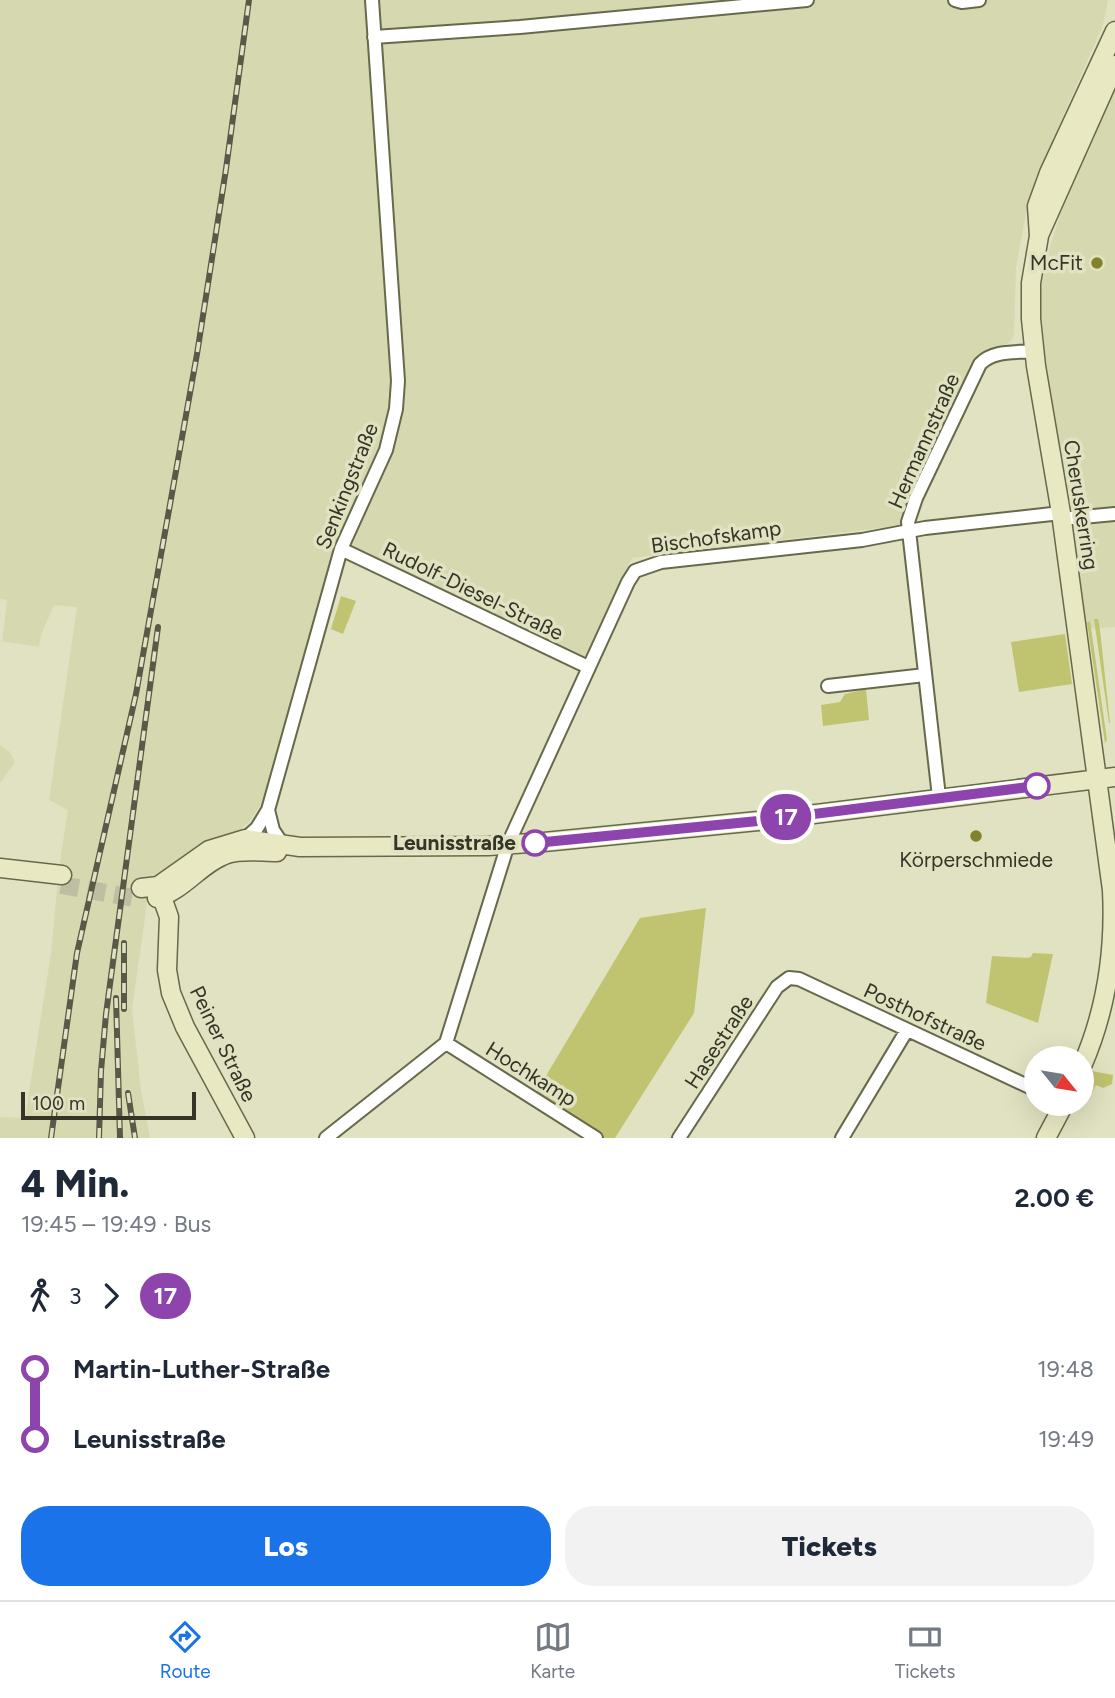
<!DOCTYPE html>
<html lang="de">
<head>
<meta charset="utf-8">
<style>
	body { margin:0; font-family:Figtree,sans-serif; background:#f2f2f3; color:#1f2937; height:100vh; display:flex; flex-direction:column; font-size:26px; white-space:nowrap }
	* { box-sizing:border-box; margin:0 }
	p { font-size:23px; color:#747a83 }
	.icon { flex:none; width:38px; height:38px; fill:none; stroke:currentColor; stroke-width:2; stroke-linecap:round; stroke-linejoin:round }
	.map { position:relative; height:1138px; overflow:hidden }
	.panel { display:flex; flex-direction:column; background:#fff; flex:1 }
	.panel>* { flex:none }
	.badge { padding:0 14px; border-radius:23px; font-size:24px; line-height:46px }
	.needle { width:46px; rotate:120deg }
	.tools { position:absolute; left:1024px; top:1046px; display:grid; gap:14px }
	.tools a { display:grid; place-items:center; width:70px; height:70px; border-radius:50%; background:#fff; box-shadow:0 7px 28px #0002; font-size:35px }
	.scale { position:absolute; left:21px; bottom:18px; width:175px; box-sizing:border-box; padding-left:7px; border:4px solid #343527; border-top:0; font-size:19px; line-height:24px; white-space:nowrap; color:#343527; -webkit-text-stroke:5px #e0e2c1; paint-order:stroke }
	.map>.badge { position:absolute; translate:-50% -50%; box-shadow:0 0 0 4px #fff }
	.legs { display:flex; align-items:center; gap:10px; height:77px; padding:0 21px; font-size:23px }
	.legs p { margin-inline-start:auto }
	.overview { display:flex; align-items:center; justify-content:space-between; height:119px; padding:0 21px }
	h1 { font-size:38px; font-weight:800; line-height:52px }
	.action { display:flex; gap:14px; margin-top:auto; padding:14px 21px }
	.action a { flex:1; height:80px; border-radius:28px; background:#1a73e8; color:#fff; font-size:28px; font-weight:800; line-height:80px; text-align:center }
	.action a+a { background:#f2f2f3; color:#1f2937 }
	ul { padding:0 21px; list-style:none }
	li { display:flex; align-items:center; gap:24px; height:70px; font-size:26px }
	li i { display:grid; place-items:center; width:10px; height:100%; margin:0 9px; background:currentColor }
	li i::after { content:''; width:18px; height:18px; margin:-9px; border:5px solid; border-radius:50%; background:#fff }
	li p { margin-inline-start:auto }
	li:first-child i { background:linear-gradient(#0000 50%,currentColor 0) }
	li:last-child i { background:linear-gradient(currentColor 50%,#0000 0) }
	.menu { display:flex; justify-content:space-around; align-items:center; height:98px; border-top:2px solid #e0e1e3; background:#fff; font-size:19px; color:#747a83 }
	.menu a { display:grid; justify-items:center; gap:4px }
	.menu .on { color:#1a73e8 }
	.map>svg:first-child { display:block }
	.built { fill:#d6d9b0 }
	.green { fill:#c0c470 }
	.lines { fill:none; stroke-linecap:round; stroke-linejoin:round }
	.secondary-tunnel { stroke:#bebfa2; stroke-width:18; stroke-dasharray:18 9; stroke-linecap:butt }
	.street-casing { stroke:#67694c; stroke-width:16 }
	.secondary-casing { stroke:#67694c; stroke-width:21 }
	.street { stroke:#fff; stroke-width:12 }
	.secondary { stroke:#e8e9c2; stroke-width:18 }
	.rail-casing { stroke:#585947; stroke-width:6 }
	.rail { stroke:#e0e2c1; stroke-width:3.5; stroke-dasharray:10; stroke-linecap:butt }
	.line-1-casing { stroke:#fff; stroke-width:16 }
	.line-1 { stroke:#8e44ad; stroke-width:10 }
	.poi-dot { fill:#80832c; stroke:#e0e2c1; stroke-width:2.5 }
	.stop-1-dot { fill:#fff; stroke:#8e44ad; stroke-width:3.5 }
	.labels { text-anchor:middle; stroke-width:7; stroke-linejoin:round; paint-order:stroke }
	.poi-label { font-size:21px; fill:#343527; stroke:#e0e2c1; text-anchor:end }
	.street-label { font-size:21px; fill:#343527; stroke:#e0e2c1 }
	.stop-label { font-size:21px; font-weight:bold; fill:#343527; stroke:#e0e2c1; text-anchor:end }
</style>
</head>
<body>
<div class="map">
<svg width="1115" height="1138" viewBox="0 0 1115 1138">
	<rect width="100%" height="100%" fill="#e0e2c1"/>
	<path class="built" d="M 0,0 L 1107,0 L 1108,2 L 1102,28 L 1037,175 L 1025,218 L 1016,268 L 1014,335 L 1011,341 L 986,357 L 904,525 L 632,558 L 585,656 L 341,550 L 263,801 L 249,822 L 230,838 L 149,889 L 132,1009 L 141,1090 L 150,1138 L 0,1138 L 0,1117 L 25,1118 L 51,953 L 59,867 L 68,810 L 49,800 L 77,607 L 54,605 L 41,635 L 39,647 L 2,641 L 7,600 L 0,599 Z
		M 1115,89 L 1115,627 L 1076,630 L 1038,369 L 1037,288 L 1068,190 Z
		M 0,745 L 10,752 L 15,762 L 0,783 Z"/>
	<path class="green" d="M 341,596 L 356,601 L 343,634 L 331,629 Z
		M 1094,619 L 1098,619 L 1100,630 L 1110,723 L 1109,723 Z
		M 1090,621 L 1107,740 L 1105,743 L 1087,623 Z
		M 1065,634 L 1072,684 L 1019,692 L 1011,642 Z
		M 866,689 L 869,720 L 823,726 L 821,705 L 840,702 L 845,694 Z
		M 706,908 L 694,1013 L 615,1138 L 600,1138 L 534,1096 L 640,918 Z
		M 1033,953 L 1053,954 L 1038,1023 L 986,1003 L 992,956 L 1027,958 L 1031,957 Z
		M 1092,1071 L 1113,1075 L 1112,1084 L 1103,1088 L 1096,1085 L 1091,1095 L 1084,1091 Z"/>
	<g class="lines">
		<path class="secondary-tunnel" d="M 61,885 L 140,899"/>
		<g class="street-casing">
			<path id="street" d="M 955,0 L 962,2 L 979,0
				M 374,37 L 520,27 L 807,0
				M 1061,519 L 1115,514
				M 341,549 L 588,667
				M 828,686 L 925,675
				M 939,797 L 908,522 L 916,498 L 980,364 C 993,350 1015,353 1034,351
				M 268,810 L 341,549 L 386,450 L 396,409 L 398,381 L 372,0
				M 245,839 L 257,828 L 268,810 L 273,830 L 281,842
				M 446,1043 L 596,1138
				M 326,1138 L 446,1043 L 508,844 L 628,582 L 635,571 L 661,562 L 862,540 L 925,528 L 1061,513
				M 679,1138 L 777,987 L 789,978 L 799,979 L 1036,1090
				M 842,1138 L 907,1030"/>
		</g>
		<g class="secondary-casing">
			<path id="secondary" d="M 1040,233 L 1115,65
				M 0,868 L 62,875
				M 158,886 L 169,917 L 167,970 L 171,993 L 185,1027 L 245,1138
				M 141,888 L 158,886 L 209,850 L 245,839 L 300,847 L 488,846 L 544,842 L 758,821 L 1115,777
				M 157,898 C 184,890 201,863 227,854 C 242,849 261,852 277,852
				M 1082,1066 C 1106,1011 1115,949 1112,890 L 1061,513 L 1036,366 L 1031,319 L 1031,283 L 1039,236 L 1037,206 L 1049,173 L 1115,31
				M 1046,1138 L 1064,1104"/>
		</g>
		<use href="#street" class="street"/>
		<use href="#secondary" class="secondary"/>
		<g class="rail-casing">
			<path id="rail" d="M 124,943 L 124,1009
				M 116,998 L 120,1138
				M 128,1093 L 135,1138
				M 51,1138 L 77,953 L 136,694 L 197,354 L 226,169 L 249,0
				M 99,1138 L 101,1071 L 106,1014 L 158,627"/>
		</g>
		<use href="#rail" class="rail"/>
	</g>
	<g class="lines">
		<g class="line-1-casing">
			<path id="line-1" d="M 535,843 L 758,821 L 1037,786"/>
		</g>
		<use href="#line-1" class="line-1"/>
	</g>
	<g class="poi-dot">
		<circle cx="1097" cy="263" r="7"/>
		<circle cx="976" cy="836" r="7"/>
	</g>
	<g class="stop-1-dot">
		<circle cx="1037" cy="786" r="12"/>
		<circle cx="535" cy="843" r="12"/>
	</g>
	<g class="labels">
		<g class="poi-label">
			<text x="1083" y="270">McFit</text>
			<text x="976" y="867" text-anchor="middle">Körperschmiede</text>
		</g>
		<g class="street-label">
			<text transform="translate(924 441) rotate(-66)" y="7">Hermannstraße</text>
			<text transform="translate(347 486) rotate(-68)" y="7">Senkingstraße</text>
			<text transform="translate(1081 505) rotate(81)" y="7">Cheruskerring</text>
			<text transform="translate(716 537) rotate(-8)" y="7">Bischofskamp</text>
			<text transform="translate(473 591) rotate(26)" y="7">Rudolf-Diesel-Straße</text>
			<text transform="translate(925 1017) rotate(25)" y="7">Posthofstraße</text>
			<text transform="translate(719 1042) rotate(-57)" y="7">Hasestraße</text>
			<text transform="translate(223 1044) rotate(64)" y="7">Peiner Straße</text>
			<text transform="translate(531 1074) rotate(32)" y="7">Hochkamp</text>
		</g>
		<g class="stop-label">
			<text x="516" y="850">Leunisstraße</text>
		</g>
	</g>
</svg>
<div class="tools">
<a><svg class="needle" viewBox="-14 -14 28 28"><path d="M0-13l5 13h-10z" fill="#e53935"/><path d="M0 13l5-13h-10z" fill="#747a83"/></svg></a>
</div>
<div class="scale">100 m</div>
<b class="badge" style="left:786px;top:817px;background:#8e44ad;color:#fff">17</b>
</div>
<section class="panel">
<div class="overview"><div><h1>4 Min.</h1><p>19:45 – 19:49 · Bus</p></div><b>2.00 €</b></div>
<div class="legs"><svg class="icon" aria-label="walk" viewBox="0 0 24 24"><circle cx="13" cy="4" r="2"/><path d="M13 8l-2 6 4 7M11 14l-3 7M7 12l3-4h3l4 4"/></svg>3<svg class="icon" aria-label="forward" viewBox="0 0 24 24"><path d="M9 5l7 7-7 7"/></svg><b class="badge" style="background:#8e44ad;color:#fff">17</b></div>
<ul>
<li><i style="color:#8e44ad"></i><b>Martin-Luther-Straße</b><p>19:48</p></li>
<li><i style="color:#8e44ad"></i><b>Leunisstraße</b><p>19:49</p></li>
</ul>
<div class="action"><a>Los</a><a>Tickets</a></div>
</section>
<nav class="menu">
<a class="on"><svg class="icon" aria-label="directions" viewBox="0 0 24 24"><path d="M12 3l9 9-9 9-9-9zM9 14v-3h6M13 9l2 2-2 2"/></svg>Route</a>
<a><svg class="icon" aria-label="map" viewBox="0 0 24 24"><path d="M3 6l6-2 6 2 6-2v14l-6 2-6-2-6 2zM9 4v14M15 6v14"/></svg>Karte</a>
<a><svg class="icon" aria-label="tickets" viewBox="0 0 24 24"><path d="M3 7h18v10H3zM15 7v10"/></svg>Tickets</a>
</nav>
</body>
</html>
